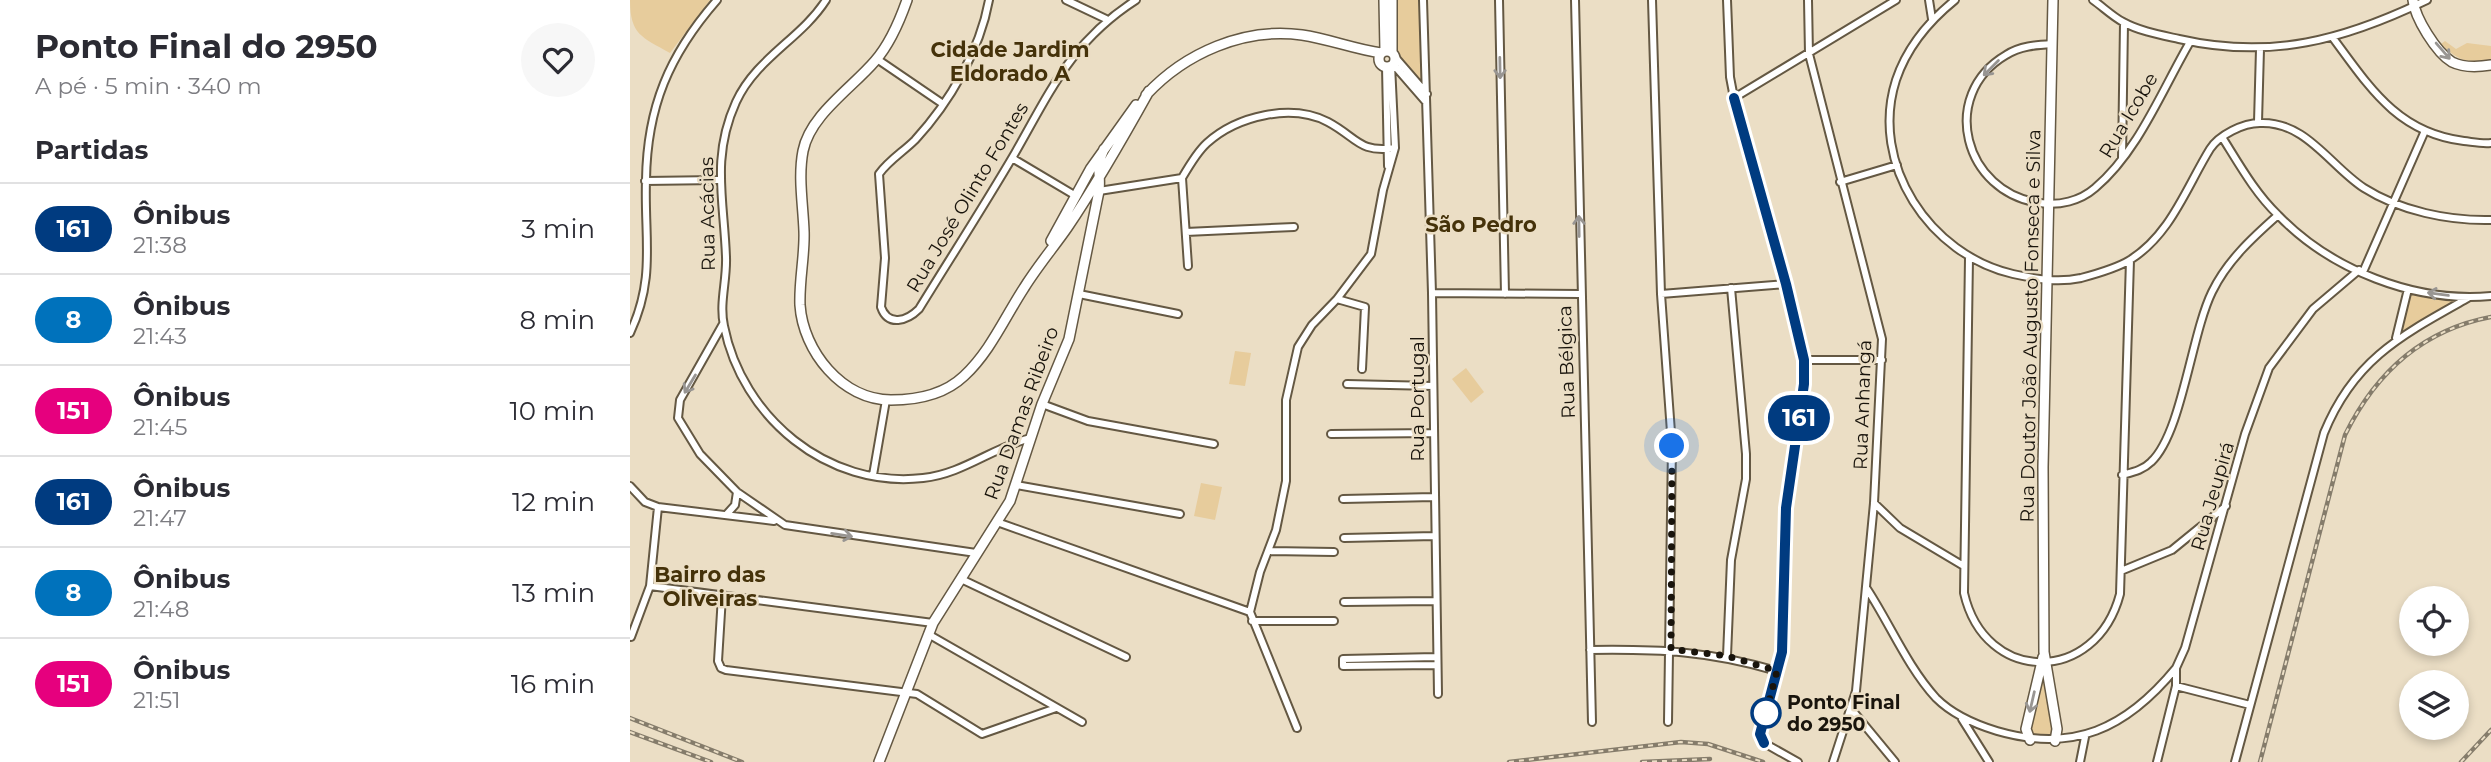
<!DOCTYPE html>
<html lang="pt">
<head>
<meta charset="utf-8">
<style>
	body { margin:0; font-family:Montserrat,sans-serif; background:#f7f7f7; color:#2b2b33; height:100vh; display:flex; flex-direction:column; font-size:26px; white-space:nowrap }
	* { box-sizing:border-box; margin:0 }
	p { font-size:23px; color:#7c7c81 }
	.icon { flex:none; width:38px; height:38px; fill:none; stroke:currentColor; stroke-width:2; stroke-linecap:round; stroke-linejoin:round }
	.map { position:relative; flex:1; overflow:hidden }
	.panel { display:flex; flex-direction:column; background:#fff; width:630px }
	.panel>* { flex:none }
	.badge { padding:0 14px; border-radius:23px; font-size:24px; line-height:46px }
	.controls { position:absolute; left:1769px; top:586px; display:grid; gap:14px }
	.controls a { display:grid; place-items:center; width:70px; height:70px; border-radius:50%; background:#fff; box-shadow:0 4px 10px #0003; font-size:35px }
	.you { position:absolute; width:35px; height:35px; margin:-18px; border:5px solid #fff; border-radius:50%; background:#1a73e8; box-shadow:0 0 0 10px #1a73e833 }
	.map>.badge { position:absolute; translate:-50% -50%; box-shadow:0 0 0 4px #fff }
	h2 { padding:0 35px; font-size:26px; line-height:63px }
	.round { display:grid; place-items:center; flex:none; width:74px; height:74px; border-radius:37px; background:#f7f7f7 }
	.headline { display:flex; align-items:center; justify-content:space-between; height:119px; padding:0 35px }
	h1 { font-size:33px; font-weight:700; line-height:52px }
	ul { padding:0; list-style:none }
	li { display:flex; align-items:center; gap:21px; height:91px; padding:0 35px; border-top:2px solid #e1e1e2 }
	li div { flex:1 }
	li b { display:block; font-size:26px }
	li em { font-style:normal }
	li .badge { min-width:77px; font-weight:700; text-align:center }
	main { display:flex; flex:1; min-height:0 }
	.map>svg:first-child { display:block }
	.green { fill:#e7cc9c }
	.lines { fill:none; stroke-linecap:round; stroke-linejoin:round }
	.street-casing { stroke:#645843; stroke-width:10 }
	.secondary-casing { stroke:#645843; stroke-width:12 }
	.street { stroke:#fff; stroke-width:6 }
	.secondary { stroke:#fff; stroke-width:9 }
	.rail-casing { stroke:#857c6b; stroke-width:4.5 }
	.rail { stroke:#ebdec5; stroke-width:2; stroke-dasharray:5; stroke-linecap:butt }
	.oneway { stroke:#989592 }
	.line-casing { stroke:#fff; stroke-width:16 }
	.line { stroke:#003b80; stroke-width:10 }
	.walk { stroke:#19140c; stroke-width:7; stroke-dasharray:0 12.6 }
	.stop-dot { fill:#fff; stroke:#003b80; stroke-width:3.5 }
	.labels { text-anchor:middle; stroke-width:5; stroke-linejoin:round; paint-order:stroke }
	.street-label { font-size:19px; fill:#19140c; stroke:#ebdec5 }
	.stop-label { font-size:19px; font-weight:bold; fill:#19140c; stroke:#ebdec5; text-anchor:start }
	.neighbourhood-label { font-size:21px; font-weight:bold; fill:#45320a; stroke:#ebdec5 }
</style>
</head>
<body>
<main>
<section class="panel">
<div class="headline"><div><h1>Ponto Final do 2950</h1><p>A pé · 5 min · 340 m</p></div><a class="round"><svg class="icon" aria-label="heart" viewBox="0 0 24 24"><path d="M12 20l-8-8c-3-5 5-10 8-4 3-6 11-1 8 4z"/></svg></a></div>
<h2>Partidas</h2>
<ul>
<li><span class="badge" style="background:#003b80;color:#fff">161</span><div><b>Ônibus</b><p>21:38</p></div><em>3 min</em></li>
<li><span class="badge" style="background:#0072bc;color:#fff">8</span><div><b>Ônibus</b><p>21:43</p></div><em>8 min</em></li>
<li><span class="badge" style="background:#e6007e;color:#fff">151</span><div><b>Ônibus</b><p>21:45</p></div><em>10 min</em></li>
<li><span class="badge" style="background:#003b80;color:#fff">161</span><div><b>Ônibus</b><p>21:47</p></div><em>12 min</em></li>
<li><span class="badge" style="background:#0072bc;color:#fff">8</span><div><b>Ônibus</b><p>21:48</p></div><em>13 min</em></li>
<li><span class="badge" style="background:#e6007e;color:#fff">151</span><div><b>Ônibus</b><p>21:51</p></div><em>16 min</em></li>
</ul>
</section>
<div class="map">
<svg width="1861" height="762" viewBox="0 0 1861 762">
	<rect width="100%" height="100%" fill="#ebdec5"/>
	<path class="green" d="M 0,0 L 80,0 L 40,53 C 12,37 0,35 0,0 Z
		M 765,0 L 789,0 L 793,85 C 760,50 767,46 765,0 Z
		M 1815,41 L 1826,49 L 1837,43 L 1861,46 L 1861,61 C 1837,63 1828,61 1811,44 Z
		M 1782,292 L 1828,300 L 1772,331 Z
		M 605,351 L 621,353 L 615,386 L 599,384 Z
		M 836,368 L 854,392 L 841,403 L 822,379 Z
		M 571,483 L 592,487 L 585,520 L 564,516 Z
		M 1414,667 L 1424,740 L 1401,739 L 1398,729 Z"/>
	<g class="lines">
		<g class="street-casing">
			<path id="street" d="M 196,0 C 171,39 126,58 106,102 C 81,157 94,200 96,257 C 97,281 89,303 94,326 C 112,417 197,489 293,478 C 333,474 363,447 401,438
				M 359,0 C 350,50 320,102 285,140 C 273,152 259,160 249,174 L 255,258 L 251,307 C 258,327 277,321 289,309 C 321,257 354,206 385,153 C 421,90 442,41 506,0
				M 436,0 L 476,19
				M 793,0 L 802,293 L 808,694
				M 869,0 L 875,294
				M 945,0 L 962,722
				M 1022,0 L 1031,294 L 1042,446 L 1038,722
				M 1097,0 L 1100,77 L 1104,98 L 1156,284 L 1174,360 L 1174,384 L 1156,508 L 1152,652 L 1130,734 L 1134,743 L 1168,762
				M 1178,0 L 1179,54 L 1252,339 L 1244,503 L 1226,691 L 1203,762
				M 1299,0 L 1302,19
				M 1325,0 C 1299,21 1277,47 1266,80 C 1239,164 1300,255 1383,274 C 1406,279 1427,283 1451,278 C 1466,274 1487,268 1500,260 C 1541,234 1556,188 1580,149 C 1589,135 1613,123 1630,123 C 1676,121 1700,166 1734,188 C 1770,211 1819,221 1861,220
				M 1463,0 C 1473,7 1482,16 1493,22 C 1509,31 1531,35 1549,39 C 1641,60 1714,40 1797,0
				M 1703,38 C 1740,88 1768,133 1834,141 C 1843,142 1852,144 1861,143
				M 1422,44 C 1406,45 1390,46 1376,55 C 1308,95 1334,193 1410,203 C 1429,206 1450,201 1465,188 C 1508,152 1532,90 1560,42
				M 765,57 L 797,94
				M 247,59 L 313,104
				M 763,64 L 796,102
				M 756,67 L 758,166
				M 1104,98 L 1266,0
				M 1628,122 L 1630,49
				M 1592,137 C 1609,164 1625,193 1648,215 C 1701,270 1785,303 1861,296
				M 382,158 L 446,196
				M 1492,158 L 1494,23
				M 552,178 L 558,266
				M 15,181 L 88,180
				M 1210,182 L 1267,165
				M 469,191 L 552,178 C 559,166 567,152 577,143 C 607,116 661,103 698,122 C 728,138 728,153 765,148
				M 556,232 L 664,227
				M 1339,258 L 1334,593 C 1355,685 1466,685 1490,594 L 1500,260
				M 1733,272 L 1794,133
				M 802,293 L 950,294
				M 449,294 L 548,314
				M 1031,294 L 1156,284
				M 707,299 L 735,307 L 732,369
				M 93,324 L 50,400 L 48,418 L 70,454 L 107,492 L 155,525 L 346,553
				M 0,333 C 26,278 14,238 16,180 C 17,107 39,55 87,0
				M 1766,338 L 1778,289
				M 1174,360 L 1252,360
				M 717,384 L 803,386
				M 412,404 L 458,421 L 584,444
				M 701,434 L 804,433
				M 243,475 L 256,400
				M 1492,475 C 1503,472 1513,470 1521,462 C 1552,433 1561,335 1582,292 C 1597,261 1622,238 1648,215
				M 386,485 L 550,514
				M 0,486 L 15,502 L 28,507 L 144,521
				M 713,499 L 804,497
				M 1244,503 L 1270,528 L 1332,565
				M 96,515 L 105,505 L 107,492
				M 367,522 L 620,612
				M 714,538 L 805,536
				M 639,551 L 704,552
				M 1491,571 L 1542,550 L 1596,506
				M 331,579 L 496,657
				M 20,586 L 303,623
				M 1237,589 C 1260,624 1277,666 1306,698 C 1323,715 1344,724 1367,731 C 1443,753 1496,729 1546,668
				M 92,596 L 88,661 L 91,668 L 96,670 L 287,694 L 352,734 L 426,708
				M 714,602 L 805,601
				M 622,621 L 704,621
				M 298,634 L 452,722
				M 1,637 L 20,586 L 28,507
				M 960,650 C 1030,649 1079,651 1147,671
				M 1097,656 L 1101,560 L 1116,479 L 1116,454 L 1101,288
				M 806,657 L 713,659 L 713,666 L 806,665
				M 1546,686 L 1620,705
				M 1222,710 L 1265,762
				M 1332,719 L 1359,762
				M 667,728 L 620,612 L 630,572 L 646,530 L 656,481 L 656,400 L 668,347 L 682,325 L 707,299 L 741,254 L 753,190 L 765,148 L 761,65
				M 1450,762 L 1455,737
				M 1527,762 L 1546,686 L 1546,668 L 1555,648 L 1615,434 L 1639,368 L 1683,309 L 1729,270
				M 1605,762 L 1694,433 C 1724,359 1772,335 1838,298"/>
		</g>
		<g class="secondary-casing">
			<path id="secondary" d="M 277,0 C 270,20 259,45 245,61 C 222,88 180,115 173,151 C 168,177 173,204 174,231 C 175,255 169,280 170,305 C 173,351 212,400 261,400 C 288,400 314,395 334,376 C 360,352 375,317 394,288 C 407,267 423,248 437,228 C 466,185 494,136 519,91
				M 754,0 L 755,51
				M 1423,0 L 1413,467 L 1414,652 L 1427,729 L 1425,741
				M 1783,0 C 1785,18 1806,52 1822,62 C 1834,68 1849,67 1861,65
				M749 59a8 8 0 1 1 16 0a8 8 0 1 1-16 0Z
				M 762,52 L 762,0
				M 516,95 C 555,53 614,27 672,35 C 699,39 724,49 751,53
				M 421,241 L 461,168 L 506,105
				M 1400,740 L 1396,729 L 1413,657
				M 249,762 L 303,623 L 380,501 L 412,404 L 439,339 L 469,191 C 471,173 465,168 474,149"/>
		</g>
		<use href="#street" class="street"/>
		<use href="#secondary" class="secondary"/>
		<g class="rail-casing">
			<path id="rail" d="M 0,718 L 112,762
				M 0,732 L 81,762
				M 879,762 L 1051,742 L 1078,744 L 1133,762
				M 1012,762 L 1080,759
				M 1630,762 L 1715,435 C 1745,374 1792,330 1861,317
				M 1831,762 L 1861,730"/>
		</g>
		<use href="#rail" class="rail"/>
	</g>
	<defs><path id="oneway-shaft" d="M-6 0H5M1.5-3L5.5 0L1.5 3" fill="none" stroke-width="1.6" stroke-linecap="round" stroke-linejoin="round" transform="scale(1.75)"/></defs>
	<g class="oneway">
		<use href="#oneway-shaft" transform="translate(1813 51) rotate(49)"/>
		<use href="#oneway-shaft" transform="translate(870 68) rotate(89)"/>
		<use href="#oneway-shaft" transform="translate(1361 68) rotate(135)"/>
		<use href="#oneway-shaft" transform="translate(949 226) rotate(-91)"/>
		<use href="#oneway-shaft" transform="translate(1808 294) rotate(-172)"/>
		<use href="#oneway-shaft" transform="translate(60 384) rotate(121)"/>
		<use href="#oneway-shaft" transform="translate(212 535) rotate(9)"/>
		<use href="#oneway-shaft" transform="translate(1402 702) rotate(103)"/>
	</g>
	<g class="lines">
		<g class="line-casing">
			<path id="line" d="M 1104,98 L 1156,284 L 1174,360 L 1174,384 L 1156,508 L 1152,652 L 1130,734 L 1134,743"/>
		</g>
		<use href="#line" class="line"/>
		<path class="walk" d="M 1042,446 L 1041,649 L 1097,656 L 1147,671 L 1136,713"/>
	</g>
	<circle class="stop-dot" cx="1136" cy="713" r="14"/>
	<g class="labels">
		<g class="street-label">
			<text transform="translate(1498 115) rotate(-59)" y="7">Rua Icobe</text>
			<text transform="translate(337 197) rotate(-59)" y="7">Rua José Olinto Fontes</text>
			<text transform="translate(77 214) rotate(-91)" y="7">Rua Acácias</text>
			<text transform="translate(1400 326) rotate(-89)" y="7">Rua Doutor João Augusto Fonseca e Silva</text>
			<text transform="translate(936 362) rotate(-92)" y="7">Rua Bélgica</text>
			<text transform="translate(787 399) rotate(-90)" y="7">Rua Portugal</text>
			<text transform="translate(1232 405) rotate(-88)" y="7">Rua Anhangá</text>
			<text transform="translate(391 413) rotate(-70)" y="7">Rua Damas Ribeiro</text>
			<text transform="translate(1582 496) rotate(-74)" y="7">Rua Jeupirá</text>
		</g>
		<g class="stop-label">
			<text x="1157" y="709">Ponto Final<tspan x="1157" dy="22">do 2950</tspan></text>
		</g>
		<g class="neighbourhood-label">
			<text x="380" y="57">Cidade Jardim<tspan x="380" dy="24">Eldorado A</tspan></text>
			<text x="851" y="232">São Pedro</text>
			<text x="80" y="582">Bairro das<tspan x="80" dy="24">Oliveiras</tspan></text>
		</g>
	</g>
</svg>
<div class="controls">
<a><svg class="icon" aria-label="locate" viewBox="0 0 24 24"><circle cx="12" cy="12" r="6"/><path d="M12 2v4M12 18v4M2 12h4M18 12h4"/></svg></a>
<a><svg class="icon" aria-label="layers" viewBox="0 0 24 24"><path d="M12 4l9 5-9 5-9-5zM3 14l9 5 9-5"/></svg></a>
</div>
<div class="you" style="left:1042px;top:446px"></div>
<b class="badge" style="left:1169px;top:418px;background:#003b80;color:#fff">161</b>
</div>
</main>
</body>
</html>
